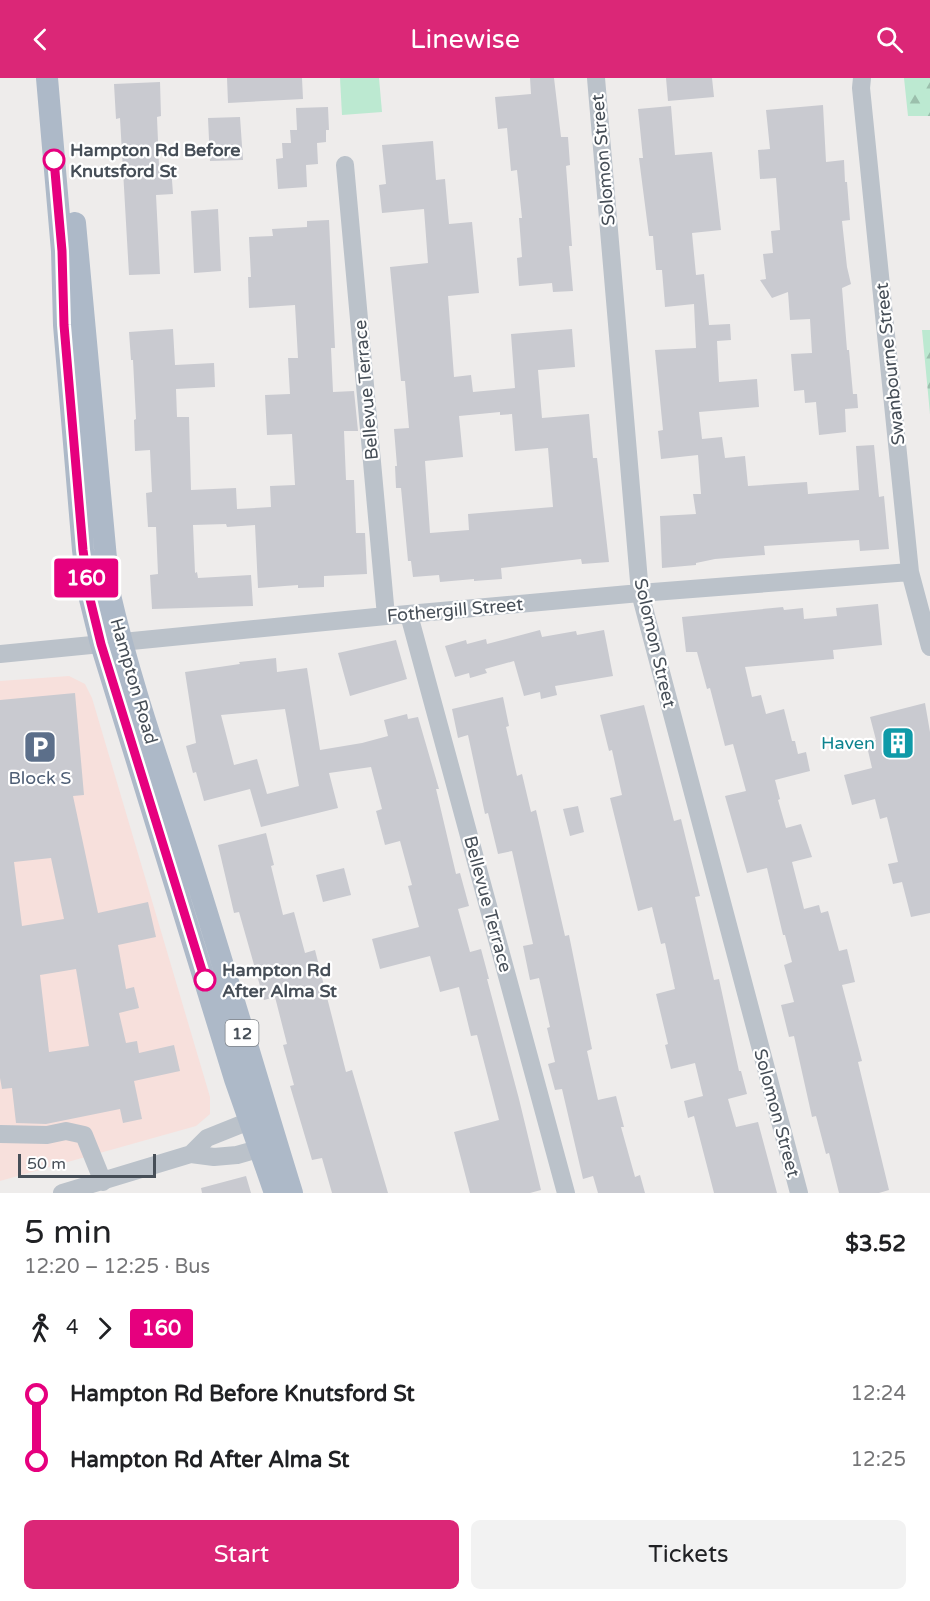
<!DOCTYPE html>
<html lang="en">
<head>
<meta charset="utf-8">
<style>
	body { margin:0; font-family:"Varela Round",sans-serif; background:#f2f2f2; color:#202124; height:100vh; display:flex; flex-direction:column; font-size:22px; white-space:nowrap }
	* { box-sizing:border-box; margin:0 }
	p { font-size:20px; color:#757577 }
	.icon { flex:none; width:33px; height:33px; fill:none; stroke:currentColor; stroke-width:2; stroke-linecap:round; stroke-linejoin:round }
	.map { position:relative; height:1115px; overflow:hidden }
	.details { display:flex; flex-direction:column; background:#fff; flex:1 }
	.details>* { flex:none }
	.badge { padding:0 12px; border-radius:4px; font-size:21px; line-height:39px }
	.scale { position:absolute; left:18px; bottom:15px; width:138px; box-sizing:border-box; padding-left:6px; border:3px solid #464e57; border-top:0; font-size:16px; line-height:21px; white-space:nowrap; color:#464e57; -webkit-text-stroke:4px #fff; paint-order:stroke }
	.map>.badge { position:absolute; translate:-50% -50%; box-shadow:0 0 0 3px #fff }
	.legs { display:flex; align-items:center; gap:9px; height:66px; padding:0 24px; font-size:20px }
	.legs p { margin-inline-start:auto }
	.headline { display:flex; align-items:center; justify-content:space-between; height:102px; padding:0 24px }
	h1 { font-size:33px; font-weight:600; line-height:45px }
	.primary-button { display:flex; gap:12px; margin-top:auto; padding:12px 24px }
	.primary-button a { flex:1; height:69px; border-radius:9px; background:#db2777; color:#fff; font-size:24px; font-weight:600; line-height:69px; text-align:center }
	.primary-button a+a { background:#f2f2f2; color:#202124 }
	ul { padding:0 24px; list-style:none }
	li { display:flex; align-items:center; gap:21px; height:66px; font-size:22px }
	li i { display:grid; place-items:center; width:9px; height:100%; margin:0 8px; background:currentColor }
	li i::after { content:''; width:15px; height:15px; margin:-8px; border:4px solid; border-radius:50%; background:#fff }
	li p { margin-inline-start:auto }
	li:first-child i { background:linear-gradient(#0000 50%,currentColor 0) }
	li:last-child i { background:linear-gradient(currentColor 50%,#0000 0) }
	header { display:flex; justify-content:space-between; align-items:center; height:78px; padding:0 24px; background:#db2777; color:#fff; font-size:27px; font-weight:600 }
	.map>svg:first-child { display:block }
	.medical { fill:#f7e0dc }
	.green { fill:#bce9d1 }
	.forest { fill:url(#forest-firs) }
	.building { fill:#c9cad0; fill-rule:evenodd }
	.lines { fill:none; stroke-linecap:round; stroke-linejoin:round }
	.minor { stroke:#bbc2ca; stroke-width:18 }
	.major { stroke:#adb9c8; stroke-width:22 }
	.line-1-casing { stroke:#fff; stroke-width:14 }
	.line-1 { stroke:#e6007e; stroke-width:9 }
	.stop-1-dot { fill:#fff; stroke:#e6007e; stroke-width:3 }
	.labels { text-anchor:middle; stroke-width:4.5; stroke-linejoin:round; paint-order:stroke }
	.shield { fill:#fff; stroke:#7e8389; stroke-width:1.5 }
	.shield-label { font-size:16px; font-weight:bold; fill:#464e57 }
	.stop-label { font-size:18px; font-weight:bold; fill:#464e57; stroke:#fff; text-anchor:start }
	.street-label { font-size:18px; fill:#464e57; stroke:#fff }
	.culture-label { font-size:18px; fill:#0d838f; stroke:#fff; text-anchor:end }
	.service-label { font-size:18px; fill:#4e5e75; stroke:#fff }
</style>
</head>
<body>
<header><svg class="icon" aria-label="back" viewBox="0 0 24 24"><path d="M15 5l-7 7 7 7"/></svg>Linewise<svg class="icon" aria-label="search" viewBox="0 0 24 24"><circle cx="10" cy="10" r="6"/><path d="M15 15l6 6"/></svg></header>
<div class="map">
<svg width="930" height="1115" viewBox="0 0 930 1115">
	<defs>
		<pattern id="forest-firs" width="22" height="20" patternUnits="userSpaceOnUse" patternTransform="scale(1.5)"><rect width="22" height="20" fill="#bce9d1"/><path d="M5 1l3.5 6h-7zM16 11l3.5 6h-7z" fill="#9bbfac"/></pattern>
	</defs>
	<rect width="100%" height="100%" fill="#eeeceb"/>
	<path class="medical" d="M 69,598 L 85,606 L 92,620 L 210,1019 L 210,1036 L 196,1048 L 0,1103 L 0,603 Z"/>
	<path class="green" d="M 340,0 L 379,0 L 382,34 L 342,37 Z"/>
	<path class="forest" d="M 904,0 L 930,0 L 930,38 L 908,38 Z
		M 922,252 L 930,252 L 930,336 Z"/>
	<path class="building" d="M 227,0 L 302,0 L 303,21 L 228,25 Z
		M 530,0 L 554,0 L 561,59 L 568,59 L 570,87 L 566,88 L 572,168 L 569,168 L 573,213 L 553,214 L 552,205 L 519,208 L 517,180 L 522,179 L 519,140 L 522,140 L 517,92 L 511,93 L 507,50 L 498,51 L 495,19 L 531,16 Z
		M 666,0 L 712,0 L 714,19 L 668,23 Z
		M 160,4 L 161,38 L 157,39 L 159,88 L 171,88 L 173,116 L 156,117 L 160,196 L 129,197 L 120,40 L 116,41 L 114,6 Z
		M 823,27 L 826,84 L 844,82 L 845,104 L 847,104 L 850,142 L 842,143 L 847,189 L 851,206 L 842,210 L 847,272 L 849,272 L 853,316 L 857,316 L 858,330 L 845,331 L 846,354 L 819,357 L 816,324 L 805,325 L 804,312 L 794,313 L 791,276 L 812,275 L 810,241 L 790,242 L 788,214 L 772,220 L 760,202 L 766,201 L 763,176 L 773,175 L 771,153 L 780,152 L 776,100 L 760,101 L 758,72 L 770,71 L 766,32 Z
		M 671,28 L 675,77 L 712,74 L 721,152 L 692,155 L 696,197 L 704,196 L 709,247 L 730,246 L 731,262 L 717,263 L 719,304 L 757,301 L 759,329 L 699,334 L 702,361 L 722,359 L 725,380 L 745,378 L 748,408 L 807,404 L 808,416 L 859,412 L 856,368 L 874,367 L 879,419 L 884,418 L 889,471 L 860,473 L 859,462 L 764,468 L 765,477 L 715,481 L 696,485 L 696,487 L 662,490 L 660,438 L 696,436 L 693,416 L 701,416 L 698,377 L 661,381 L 658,353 L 663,352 L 655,272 L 696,270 L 694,226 L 665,229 L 662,192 L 656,192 L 653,158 L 649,158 L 641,96 L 639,80 L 643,80 L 638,31 Z
		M 328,29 L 329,52 L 326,52 L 326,64 L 317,65 L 318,86 L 306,87 L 307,109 L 278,111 L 276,81 L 283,80 L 282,65 L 291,65 L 290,52 L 297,52 L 296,30 Z
		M 240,39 L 243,82 L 210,83 L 208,40 Z
		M 433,63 L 436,102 L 445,101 L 449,146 L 472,144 L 479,215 L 448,218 L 454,299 L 471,297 L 473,314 L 515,310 L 511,256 L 572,251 L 575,289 L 538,292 L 542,340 L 589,336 L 593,380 L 597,380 L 609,484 L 582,486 L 581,481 L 501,490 L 502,501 L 474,503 L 474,501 L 440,504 L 439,497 L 413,499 L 411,483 L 408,483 L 401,410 L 396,410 L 395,388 L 397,388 L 394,351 L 409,350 L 405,303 L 401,303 L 390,189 L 428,185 L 424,131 L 382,135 L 379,107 L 386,106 L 382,67 ZM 500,334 L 500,337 L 512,336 L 515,373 L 548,370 L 553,429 L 468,436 L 469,452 L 430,455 L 425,383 L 463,379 L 459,338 Z
		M 218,131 L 221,193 L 194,195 L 191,133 Z
		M 329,142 L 335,270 L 331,270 L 333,314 L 354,313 L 358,353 L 344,353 L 346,402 L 354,402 L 356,455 L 365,455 L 367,496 L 324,498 L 324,509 L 298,510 L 298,507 L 258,510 L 255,447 L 227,449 L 226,446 L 193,447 L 195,495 L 197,494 L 198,500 L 251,497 L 253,528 L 152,531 L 150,497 L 158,496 L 156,449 L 148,449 L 146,415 L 152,414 L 150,372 L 135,373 L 134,342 L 136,341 L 133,282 L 131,282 L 129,254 L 173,251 L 175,287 L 214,285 L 215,309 L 176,311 L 177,339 L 189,339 L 191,412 L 236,410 L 237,431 L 271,429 L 270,408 L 295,407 L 292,356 L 267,357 L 265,317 L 290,316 L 288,280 L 298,280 L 295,227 L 249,230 L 248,199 L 251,199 L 249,159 L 273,158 L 272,151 L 307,149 L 307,143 Z
		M 878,526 L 882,567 L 833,572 L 834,581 L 745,589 L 752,619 L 761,617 L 766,636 L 784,631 L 792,663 L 795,663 L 798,676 L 806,674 L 810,693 L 775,702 L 780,721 L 778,722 L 786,750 L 801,746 L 812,779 L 792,784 L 804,831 L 819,827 L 821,835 L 828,833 L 839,873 L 847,871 L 855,904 L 842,907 L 862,983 L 858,984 L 889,1112 L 879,1115 L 839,1115 L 829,1075 L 826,1076 L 816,1038 L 812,1039 L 794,958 L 789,959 L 781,927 L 794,924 L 784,887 L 792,884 L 785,857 L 783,857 L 767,790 L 747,795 L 725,718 L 746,713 L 733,666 L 725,668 L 710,610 L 707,611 L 697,574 L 686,574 L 682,539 L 783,529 L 784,532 L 803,530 L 804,541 L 837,538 L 836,530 Z
		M 540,552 L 542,559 L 576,553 L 577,557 L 604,552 L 613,598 L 555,608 L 557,617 L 541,621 L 540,614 L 524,618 L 514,583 L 485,591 L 487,595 L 470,600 L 469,595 L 455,599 L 445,568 L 466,562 L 467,566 L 486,561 L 487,566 Z
		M 396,562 L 407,601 L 350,618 L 338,575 Z
		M 276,580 L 277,594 L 307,590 L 320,672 L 362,665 L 388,658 L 384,642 L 407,636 L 408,641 L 418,639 L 439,711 L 436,711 L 456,796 L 460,795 L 469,828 L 458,831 L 470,874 L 481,871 L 489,901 L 487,901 L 519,1021 L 541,1112 L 530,1115 L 470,1115 L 454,1054 L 499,1042 L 477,957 L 471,958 L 459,909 L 440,914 L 430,878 L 380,891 L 372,861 L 419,849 L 408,808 L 412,807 L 400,763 L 385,767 L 376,733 L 382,731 L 371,689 L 329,695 L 338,730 L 261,749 L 250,711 L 204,723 L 196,694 L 193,695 L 186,668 L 196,665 L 185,594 L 240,586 L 239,584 ZM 285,631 L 299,708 L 267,716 L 257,681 L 234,687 L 221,637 Z
		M 75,615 L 84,717 L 73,718 L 98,835 L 148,824 L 156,859 L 118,867 L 126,911 L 134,909 L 139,930 L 119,935 L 126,965 L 137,963 L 139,975 L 174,967 L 180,993 L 134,1003 L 142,1041 L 123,1045 L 120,1031 L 46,1046 L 16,1045 L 12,1010 L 2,1011 L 0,1000 L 0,622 ZM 51,780 L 64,841 L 22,848 L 14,784 ZM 76,891 L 89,968 L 49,974 L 40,897 Z
		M 503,619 L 509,648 L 506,649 L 517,698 L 522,696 L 531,734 L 536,732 L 565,858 L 569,857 L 592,971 L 587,973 L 598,1022 L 616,1018 L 624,1049 L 621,1049 L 635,1099 L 640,1097 L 645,1115 L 598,1115 L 593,1098 L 583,1101 L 562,1011 L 555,1012 L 548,986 L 555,984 L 547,950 L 550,949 L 539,900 L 530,902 L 523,868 L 533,866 L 512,773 L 498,776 L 488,735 L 485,736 L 468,657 L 458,660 L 452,631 Z
		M 925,625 L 930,654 L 930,835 L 911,839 L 902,804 L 893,806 L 888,786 L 898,784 L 887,739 L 880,741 L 875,721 L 852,727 L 844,697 L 872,690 L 866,664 L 876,662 L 870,639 Z
		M 644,627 L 674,743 L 681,741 L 700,818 L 695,819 L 714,902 L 719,901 L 739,993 L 741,993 L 747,1016 L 728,1021 L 736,1049 L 758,1044 L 777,1115 L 714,1115 L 694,1038 L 688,1040 L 684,1023 L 703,1018 L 695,985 L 671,991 L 665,967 L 668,966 L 656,916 L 675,911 L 665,865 L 661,866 L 652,829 L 638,833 L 610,720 L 622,717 L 612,672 L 609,673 L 600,637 Z
		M 578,728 L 584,754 L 570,758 L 563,731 Z
		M 266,755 L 274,787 L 271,788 L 283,837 L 294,834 L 305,875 L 315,872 L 346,994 L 352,992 L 388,1115 L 332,1115 L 322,1080 L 312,1082 L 290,1008 L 294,1007 L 283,967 L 287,966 L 275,919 L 264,922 L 239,834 L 234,835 L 218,767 Z
		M 344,790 L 351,817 L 323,824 L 316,797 Z
		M 246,1098 L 251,1115 L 202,1115 L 201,1110 Z"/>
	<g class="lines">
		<path class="minor" d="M 596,0 L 640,515 L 799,1115
			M 862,0 L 861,10 L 910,494 L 930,569
			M 345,87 L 386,538
			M 409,537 L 566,1115
			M 0,576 L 386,538 L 640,515 L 910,494
			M 0,1056 L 47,1057 L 66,1053 L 84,1057 L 103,1104
			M 191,1076 L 207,1060 L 262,1038
			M 62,1115 L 191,1076 L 214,1079 L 237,1077 L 272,1067"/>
		<path class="major" d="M 47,0 L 62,173 L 64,247 L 83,472 L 89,517 L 101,566 L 235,1001 L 275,1115
			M 75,145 L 109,513 C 130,605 162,694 191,784 C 226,894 258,1005 292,1115"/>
	</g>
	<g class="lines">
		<g class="line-1-casing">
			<path id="line-1" d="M 54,82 L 62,173 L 64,247 L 83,472 L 89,517 L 101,566 L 205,902"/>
		</g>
		<use href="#line-1" class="line-1"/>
	</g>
	<defs>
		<g id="building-square" transform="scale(1.725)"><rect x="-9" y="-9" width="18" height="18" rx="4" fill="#0f9aa8" stroke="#fff"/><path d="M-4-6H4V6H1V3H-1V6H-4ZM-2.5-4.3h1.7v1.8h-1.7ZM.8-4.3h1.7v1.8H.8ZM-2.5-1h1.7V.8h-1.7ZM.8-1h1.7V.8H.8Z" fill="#fff"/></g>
		<g id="parking-square" transform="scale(1.725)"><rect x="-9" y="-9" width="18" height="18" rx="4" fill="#5c6f8a" stroke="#fff"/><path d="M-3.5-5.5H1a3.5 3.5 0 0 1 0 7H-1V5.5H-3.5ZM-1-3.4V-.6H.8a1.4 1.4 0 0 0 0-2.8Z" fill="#fff"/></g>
	</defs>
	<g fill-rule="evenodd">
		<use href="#building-square" x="898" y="665"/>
		<use href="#parking-square" x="40" y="669"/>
	</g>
	<g class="stop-1-dot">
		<circle cx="54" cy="82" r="10"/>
		<circle cx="205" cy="902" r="10"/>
	</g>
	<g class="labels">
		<rect class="shield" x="225.5" y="942" width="33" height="26" rx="4.5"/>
		<g class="shield-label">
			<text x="242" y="961">12</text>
		</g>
		<g class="stop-label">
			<text x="70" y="78">Hampton Rd Before<tspan x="70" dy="21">Knutsford St</tspan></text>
			<text x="222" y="898">Hampton Rd<tspan x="222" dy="21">After Alma St</tspan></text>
		</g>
		<g class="street-label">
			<text transform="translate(603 82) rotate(-95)" y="6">Solomon Street</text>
			<text transform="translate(890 286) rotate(-96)" y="6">Swanbourne Street</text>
			<text transform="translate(366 312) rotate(-95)" y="6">Bellevue Terrace</text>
			<text transform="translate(455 532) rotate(-5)" y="6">Fothergill Street</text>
			<text transform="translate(655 565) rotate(77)" y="6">Solomon Street</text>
			<text transform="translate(134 603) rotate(74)" y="6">Hampton Road</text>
			<text transform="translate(488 826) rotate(75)" y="6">Bellevue Terrace</text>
			<text transform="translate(777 1035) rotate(75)" y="6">Solomon Street</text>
		</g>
		<g class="culture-label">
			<text x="875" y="671">Haven</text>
		</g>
		<g class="service-label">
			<text x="40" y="706">Block S</text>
		</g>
	</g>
</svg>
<div class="scale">50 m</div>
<b class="badge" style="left:86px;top:500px;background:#e6007e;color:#fff">160</b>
</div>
<section class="details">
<div class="headline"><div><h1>5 min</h1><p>12:20 – 12:25 · Bus</p></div><b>$3.52</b></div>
<div class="legs"><svg class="icon" aria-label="walk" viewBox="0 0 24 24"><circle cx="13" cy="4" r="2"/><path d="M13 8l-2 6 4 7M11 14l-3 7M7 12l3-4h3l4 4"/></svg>4<svg class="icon" aria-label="forward" viewBox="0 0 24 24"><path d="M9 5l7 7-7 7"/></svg><b class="badge" style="background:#e6007e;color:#fff">160</b></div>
<ul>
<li><i style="color:#e6007e"></i><b>Hampton Rd Before Knutsford St</b><p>12:24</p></li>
<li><i style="color:#e6007e"></i><b>Hampton Rd After Alma St</b><p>12:25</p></li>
</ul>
<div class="primary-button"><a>Start</a><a>Tickets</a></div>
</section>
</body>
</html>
